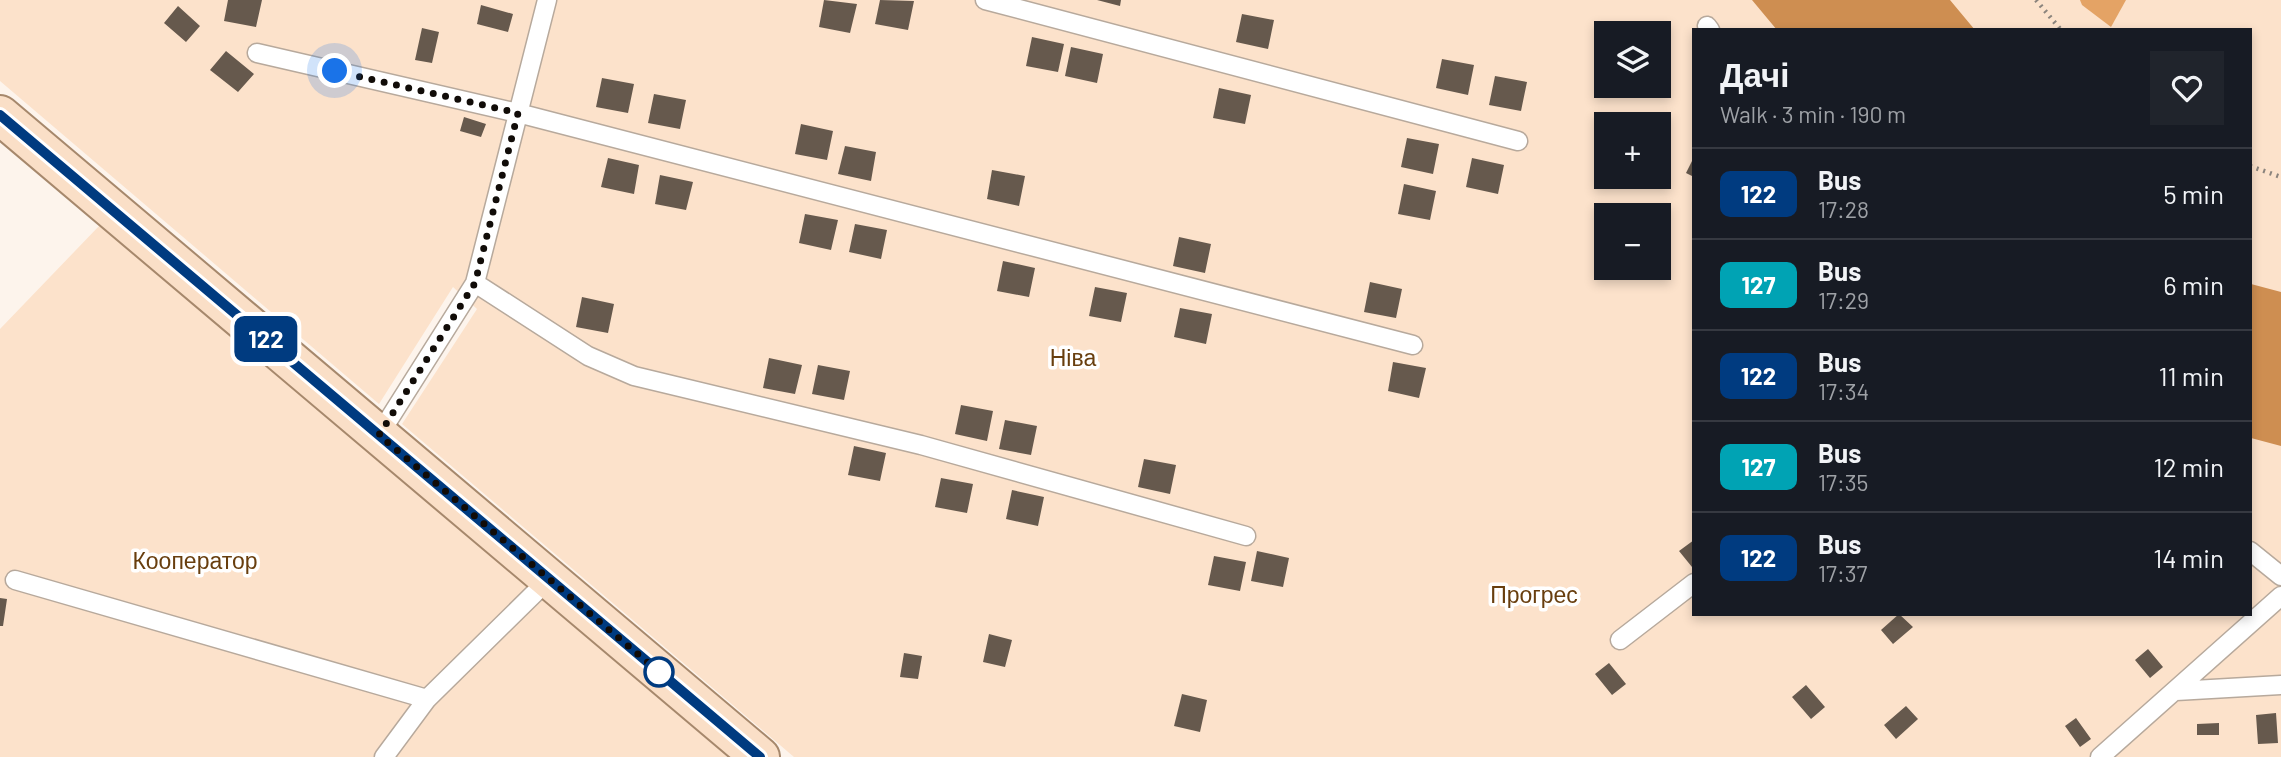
<!DOCTYPE html>
<html lang="en">
<head>
<meta charset="utf-8">
<style>
	body { margin:0; font-family:Barlow,sans-serif; background:#20242c; color:#f1f3f6; height:100vh; display:flex; flex-direction:column; font-size:26px; white-space:nowrap }
	* { box-sizing:border-box; margin:0 }
	p { font-size:23px; color:#9ea1a6 }
	.icon { flex:none; width:38px; height:38px; fill:none; stroke:currentColor; stroke-width:2; stroke-linecap:round; stroke-linejoin:round }
	.map { position:relative; flex:1; overflow:hidden }
	.drawer { position:absolute; left:1692px; top:28px; width:560px; height:588px; display:flex; flex-direction:column; background:#171b24; border-radius:0px; box-shadow:0 4px 10px #0003 }
	.drawer>* { flex:none }
	.badge { padding:0 14px; border-radius:10px; font-size:24px; line-height:46px }
	.buttons { position:absolute; left:1594px; top:21px; display:grid; gap:14px }
	.buttons a { display:grid; place-items:center; width:77px; height:77px; border-radius:0px; background:#171b24; box-shadow:0 4px 10px #0003; font-size:35px }
	.you { position:absolute; width:35px; height:35px; margin:-18px; border:5px solid #fff; border-radius:50%; background:#1a73e8; box-shadow:0 0 0 10px #1a73e833 }
	.map>.badge { position:absolute; translate:-50% -50%; box-shadow:0 0 0 4px #fff }
	.round { display:grid; place-items:center; flex:none; width:74px; height:74px; border-radius:0px; background:#20242c }
	.summary { display:flex; align-items:center; justify-content:space-between; height:119px; padding:0 28px }
	h1 { font-size:33px; font-weight:800; line-height:52px }
	ul { padding:0; list-style:none }
	li { display:flex; align-items:center; gap:21px; height:91px; padding:0 28px; border-top:2px solid #363941 }
	li div { flex:1 }
	li b { display:block; font-size:26px }
	li em { font-style:normal }
	li .badge { min-width:77px; font-weight:700; text-align:center }
	.map>svg:first-child { display:block }
	.green { fill:#fce2cb; fill-rule:evenodd }
	.forest { fill:#e4a365 }
	.water { fill:#ce8e51 }
	.building { fill:#66594d }
	.lines { fill:none; stroke-linecap:round; stroke-linejoin:round }
	.lane-casing { stroke:#b7a99c; stroke-width:21 }
	.primary-casing { stroke:#a6886c; stroke-width:42 }
	.path { stroke:#8b847d; stroke-width:4.5; stroke-dasharray:2 5; stroke-linecap:butt }
	.lane { stroke:#fff; stroke-width:18 }
	.primary { stroke:#fadfc7; stroke-width:38 }
	.line-casing { stroke:#fff; stroke-width:16 }
	.line { stroke:#003b80; stroke-width:10 }
	.walk { stroke:#110c08; stroke-width:7; stroke-dasharray:0 12.6 }
	.stop-dot { fill:#fff; stroke:#003b80; stroke-width:3.5 }
	.labels { text-anchor:middle; stroke-width:7; stroke-linejoin:round; paint-order:stroke }
	.park-label { font-size:23px; fill:#683e0e; stroke:#fff }
</style>
</head>
<body>
<div class="map">
<svg width="2281" height="757" viewBox="0 0 2281 757">
	<rect width="100%" height="100%" fill="#fdf4ec"/>
	<path class="green" d="M 0,0 L 1774,0 L 1804,30 L 1694,30 L 1694,614 L 2250,614 L 2251,417 L 2281,421 L 2281,757 L 794,757 L 402,424 L 477,309 L 453,287 L 379,404 L 0,81 ZM 1606,33 L 1659,33 L 1659,86 L 1606,86 ZM 1606,124 L 1659,124 L 1659,177 L 1606,177 ZM 1606,215 L 1659,215 L 1659,268 L 1606,268 Z
		M 1932,0 L 2281,0 L 2281,328 L 2251,298 L 2250,30 L 1958,30 Z
		M 100,225 L 728,757 L 0,757 L 0,329 Z"/>
	<path class="forest" d="M 2080,0 L 2126,0 L 2111,27 L 2082,5 Z"/>
	<path class="water" d="M 1752,0 L 1950,0 L 1975,30 L 1777,30 Z
		M 2251,284 L 2281,292 L 2281,446 L 2251,438 Z"/>
	<path class="building" d="M 228,0 L 262,0 L 256,27 L 224,21 Z
		M 824,0 L 857,4 L 850,33 L 819,27 Z
		M 880,0 L 914,1 L 908,30 L 875,24 Z
		M 1097,0 L 1121,0 L 1120,6 Z
		M 481,5 L 513,14 L 508,32 L 477,24 Z
		M 178,6 L 200,26 L 186,42 L 164,23 Z
		M 1242,14 L 1274,20 L 1268,49 L 1236,42 Z
		M 422,28 L 439,32 L 432,63 L 415,60 Z
		M 1032,37 L 1064,44 L 1058,72 L 1026,66 Z
		M 1071,47 L 1103,54 L 1097,83 L 1065,76 Z
		M 226,51 L 254,74 L 238,92 L 210,70 Z
		M 1442,59 L 1474,65 L 1468,95 L 1436,88 Z
		M 1495,76 L 1527,82 L 1521,111 L 1489,105 Z
		M 602,78 L 634,84 L 628,113 L 596,107 Z
		M 1219,88 L 1251,95 L 1245,124 L 1213,118 Z
		M 654,94 L 686,100 L 680,129 L 648,123 Z
		M 464,117 L 486,124 L 481,137 L 460,131 Z
		M 801,124 L 833,131 L 827,160 L 795,154 Z
		M 1407,138 L 1439,144 L 1433,174 L 1401,167 Z
		M 845,146 L 876,152 L 871,181 L 838,174 Z
		M 1694,157 L 1694,177 L 1686,173 Z
		M 608,158 L 639,165 L 634,194 L 601,187 Z
		M 1472,158 L 1504,165 L 1498,194 L 1466,187 Z
		M 992,170 L 1025,176 L 1019,206 L 987,199 Z
		M 660,175 L 693,182 L 686,210 L 655,204 Z
		M 1404,184 L 1436,191 L 1430,220 L 1398,214 Z
		M 805,214 L 838,220 L 831,250 L 799,243 Z
		M 855,224 L 887,230 L 881,259 L 849,252 Z
		M 1179,237 L 1211,244 L 1205,273 L 1173,266 Z
		M 1003,261 L 1035,268 L 1029,297 L 997,291 Z
		M 1370,282 L 1402,289 L 1396,318 L 1364,312 Z
		M 1095,287 L 1127,293 L 1121,322 L 1089,316 Z
		M 582,297 L 614,304 L 608,333 L 576,327 Z
		M 1180,308 L 1212,314 L 1206,344 L 1174,337 Z
		M 769,358 L 802,365 L 795,394 L 763,388 Z
		M 1393,362 L 1426,368 L 1419,398 L 1388,391 Z
		M 818,365 L 850,371 L 844,400 L 812,394 Z
		M 961,405 L 993,411 L 987,441 L 955,434 Z
		M 1005,420 L 1037,426 L 1031,455 L 999,449 Z
		M 854,446 L 886,453 L 880,481 L 848,475 Z
		M 1144,459 L 1176,465 L 1170,494 L 1138,487 Z
		M 941,478 L 973,484 L 967,513 L 935,507 Z
		M 1012,490 L 1044,497 L 1038,526 L 1006,519 Z
		M 1694,540 L 1694,565 L 1692,567 L 1679,551 Z
		M 1257,551 L 1289,558 L 1283,587 L 1251,581 Z
		M 1214,556 L 1246,562 L 1240,591 L 1208,585 Z
		M 0,598 L 7,599 L 3,626 L 0,626 Z
		M 1899,614 L 1913,627 L 1893,644 L 1881,630 Z
		M 989,634 L 1012,640 L 1005,667 L 983,662 Z
		M 2148,649 L 2163,667 L 2150,678 L 2135,660 Z
		M 904,653 L 922,656 L 918,679 L 900,677 Z
		M 1609,663 L 1626,684 L 1612,695 L 1595,674 Z
		M 1806,685 L 1825,707 L 1811,719 L 1792,697 Z
		M 1182,694 L 1207,700 L 1200,732 L 1174,726 Z
		M 1906,706 L 1918,719 L 1896,739 L 1884,725 Z
		M 2276,713 L 2278,743 L 2258,744 L 2256,715 Z
		M 2076,718 L 2091,739 L 2080,747 L 2065,726 Z
		M 2219,723 L 2219,735 L 2197,735 L 2197,724 Z"/>
	<g class="lines">
		<g class="lane-casing">
			<path id="lane" d="M 985,0 L 1518,141
				M 1707,26 L 1710,30
				M 257,53 L 518,113 L 1413,345
				M 475,283 L 588,356 L 634,376 L 921,445 L 1246,536
				M 379,435 L 475,283 L 547,0
				M 2250,551 L 2281,576
				M 15,580 L 427,699
				M 1620,640 L 1694,583
				M 2176,691 L 2281,685
				M 384,757 L 427,699 L 549,579
				M 2100,757 L 2281,596"/>
		</g>
		<g class="primary-casing">
			<path id="primary" d="M 0,115 L 760,757"/>
		</g>
		<path class="path" d="M 2036,0 L 2061,30
			M 2250,166 L 2281,177"/>
		<use href="#lane" class="lane"/>
		<use href="#primary" class="primary"/>
	</g>
	<g class="lines">
		<g class="line-casing">
			<path id="line" d="M 0,115 L 760,757"/>
		</g>
		<use href="#line" class="line"/>
		<path class="walk" d="M 335,71 L 518,113 L 475,283 L 379,435 L 659,672"/>
	</g>
	<circle class="stop-dot" cx="659" cy="672" r="14"/>
	<g class="labels">
		<g class="park-label">
			<text x="1073" y="366">Ніва</text>
			<text x="195" y="569">Кооператор</text>
			<text x="1534" y="603">Прогрес</text>
		</g>
	</g>
</svg>
<div class="buttons">
<a><svg class="icon" aria-label="layers" viewBox="0 0 24 24"><path d="M12 4l9 5-9 5-9-5zM3 14l9 5 9-5"/></svg></a>
<a>+</a>
<a>−</a>
</div>
<div class="you" style="left:335px;top:71px"></div>
<b class="badge" style="left:266px;top:339px;background:#003b80;color:#fff">122</b>
<section class="drawer">
<div class="summary"><div><h1>Дачі</h1><p>Walk · 3 min · 190 m</p></div><a class="round"><svg class="icon" aria-label="heart" viewBox="0 0 24 24"><path d="M12 20l-8-8c-3-5 5-10 8-4 3-6 11-1 8 4z"/></svg></a></div>
<ul>
<li><span class="badge" style="background:#003b80;color:#fff">122</span><div><b>Bus</b><p>17:28</p></div><em>5 min</em></li>
<li><span class="badge" style="background:#00a3b4;color:#fff">127</span><div><b>Bus</b><p>17:29</p></div><em>6 min</em></li>
<li><span class="badge" style="background:#003b80;color:#fff">122</span><div><b>Bus</b><p>17:34</p></div><em>11 min</em></li>
<li><span class="badge" style="background:#00a3b4;color:#fff">127</span><div><b>Bus</b><p>17:35</p></div><em>12 min</em></li>
<li><span class="badge" style="background:#003b80;color:#fff">122</span><div><b>Bus</b><p>17:37</p></div><em>14 min</em></li>
</ul>
</section>
</div>
</body>
</html>
